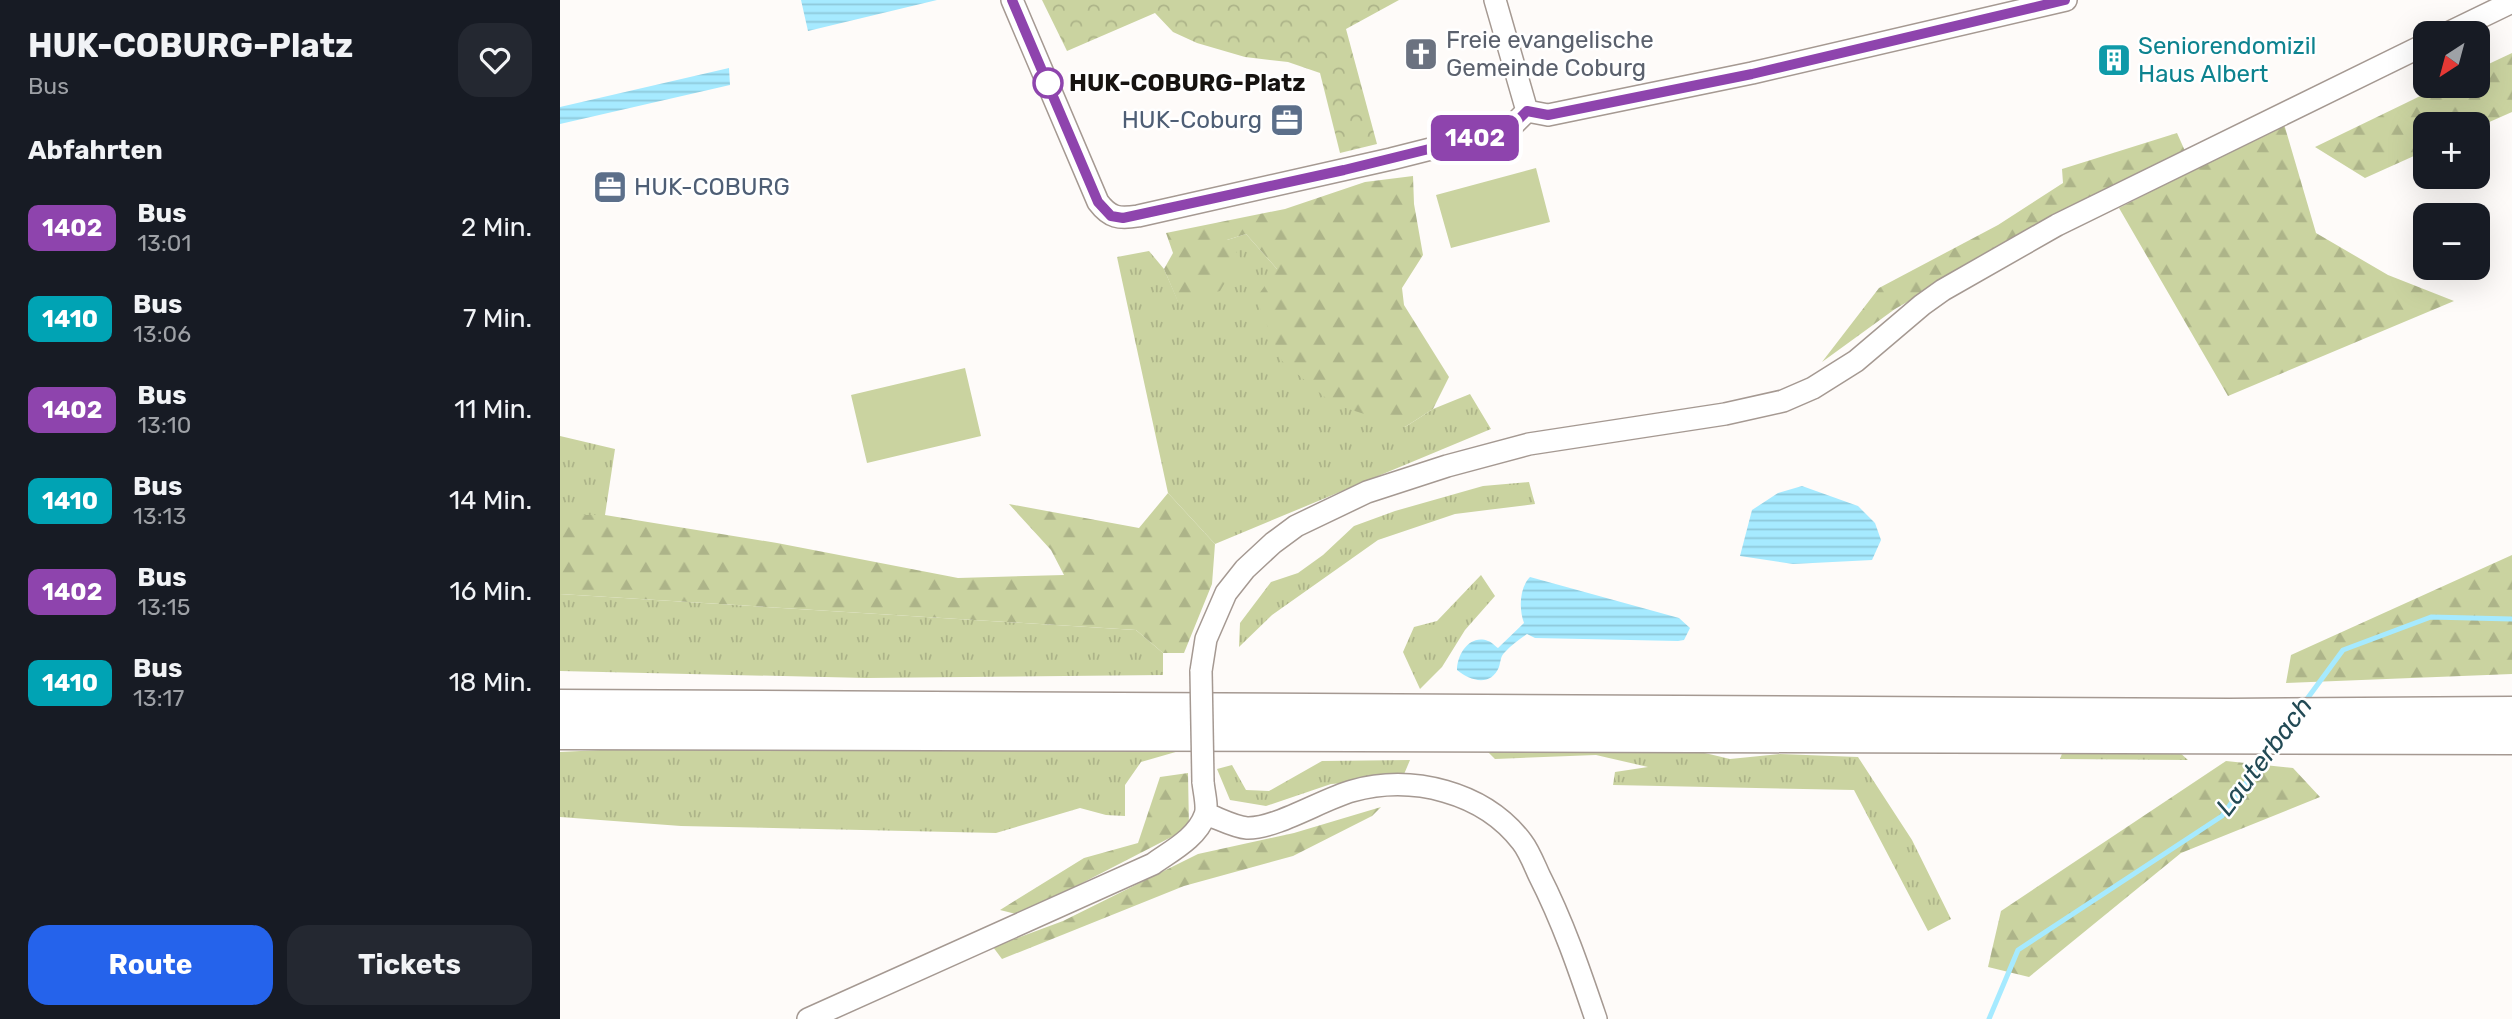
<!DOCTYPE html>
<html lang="de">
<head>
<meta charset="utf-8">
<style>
	body { margin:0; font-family:Rubik,sans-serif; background:#242831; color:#f1f3f6; height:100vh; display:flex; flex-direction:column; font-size:26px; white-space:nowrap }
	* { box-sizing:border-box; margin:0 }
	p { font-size:23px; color:#9ea1a6 }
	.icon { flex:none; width:38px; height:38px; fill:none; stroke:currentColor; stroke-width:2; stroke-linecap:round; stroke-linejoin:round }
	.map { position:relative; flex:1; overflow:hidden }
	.drawer { display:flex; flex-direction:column; background:#171b24; width:560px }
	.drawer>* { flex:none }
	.badge { padding:0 14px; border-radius:10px; font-size:24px; line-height:46px }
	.needle { width:46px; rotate:216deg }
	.controls { position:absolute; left:1853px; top:21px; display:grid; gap:14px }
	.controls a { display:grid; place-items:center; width:77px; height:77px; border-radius:14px; background:#171b24; box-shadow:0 7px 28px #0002; font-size:35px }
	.map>.badge { position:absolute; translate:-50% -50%; box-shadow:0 0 0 4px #fff }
	h2 { padding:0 28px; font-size:26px; line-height:63px }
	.round { display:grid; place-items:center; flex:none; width:74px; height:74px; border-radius:21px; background:#242831 }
	.overview { display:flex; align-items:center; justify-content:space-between; height:119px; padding:0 28px }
	h1 { font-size:33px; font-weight:700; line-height:52px }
	.cta { display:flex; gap:14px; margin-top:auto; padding:14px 28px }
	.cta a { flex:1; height:80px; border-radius:21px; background:#2563eb; color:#fff; font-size:28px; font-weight:700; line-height:80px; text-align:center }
	.cta a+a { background:#242831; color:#f1f3f6 }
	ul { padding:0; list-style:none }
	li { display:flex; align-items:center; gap:21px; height:91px; padding:0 28px }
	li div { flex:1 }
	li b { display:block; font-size:26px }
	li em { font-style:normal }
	li .badge { min-width:77px; font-weight:700; text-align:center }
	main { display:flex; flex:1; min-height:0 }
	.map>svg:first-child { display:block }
	.grass { fill:url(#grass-tufts) }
	.forest { fill:url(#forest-firs) }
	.park { fill:url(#park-crowns) }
	.garden { fill:#cad3a0 }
	.water { fill:url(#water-rules) }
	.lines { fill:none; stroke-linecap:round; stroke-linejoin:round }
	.stream { stroke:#a6eaff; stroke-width:5 }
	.minor-casing { stroke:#a59992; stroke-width:24 }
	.highway-casing { stroke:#a59992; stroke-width:33 }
	.minor { stroke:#fff; stroke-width:21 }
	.highway { stroke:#fff; stroke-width:30 }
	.minor-bridge-casing { stroke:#a59992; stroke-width:24; stroke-linecap:butt }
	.minor-bridge { stroke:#fff; stroke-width:21 }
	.line-casing { stroke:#fff; stroke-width:16 }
	.line { stroke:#8e44ad; stroke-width:10 }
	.stop-dot { fill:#fff; stroke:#8e44ad; stroke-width:3.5 }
	.labels { text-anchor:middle; stroke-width:5; stroke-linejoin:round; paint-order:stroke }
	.worship-label { font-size:24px; fill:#5b616d; stroke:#fff; text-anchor:start }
	.culture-label { font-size:24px; fill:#0d838f; stroke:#fff; text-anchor:start }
	.stop-label { font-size:24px; font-weight:bold; fill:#171310; stroke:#fff; text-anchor:start }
	.service-label { font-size:24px; fill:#4e5e75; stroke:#fff; text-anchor:end }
	.water-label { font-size:26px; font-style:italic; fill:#224a55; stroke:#fff }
</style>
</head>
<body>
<main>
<section class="drawer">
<div class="overview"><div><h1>HUK-COBURG-Platz</h1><p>Bus</p></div><a class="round"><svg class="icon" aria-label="heart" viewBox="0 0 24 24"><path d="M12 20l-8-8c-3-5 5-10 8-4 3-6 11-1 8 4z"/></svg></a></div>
<h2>Abfahrten</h2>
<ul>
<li><span class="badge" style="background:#8e44ad;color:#fff">1402</span><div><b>Bus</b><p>13:01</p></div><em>2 Min.</em></li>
<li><span class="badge" style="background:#00a3b4;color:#fff">1410</span><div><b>Bus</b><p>13:06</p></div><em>7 Min.</em></li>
<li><span class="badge" style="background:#8e44ad;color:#fff">1402</span><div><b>Bus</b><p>13:10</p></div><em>11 Min.</em></li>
<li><span class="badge" style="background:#00a3b4;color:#fff">1410</span><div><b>Bus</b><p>13:13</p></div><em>14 Min.</em></li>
<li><span class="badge" style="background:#8e44ad;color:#fff">1402</span><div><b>Bus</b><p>13:15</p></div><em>16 Min.</em></li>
<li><span class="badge" style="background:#00a3b4;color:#fff">1410</span><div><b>Bus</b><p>13:17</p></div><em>18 Min.</em></li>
</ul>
<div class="cta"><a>Route</a><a>Tickets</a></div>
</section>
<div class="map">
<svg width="1952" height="1019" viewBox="0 0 1952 1019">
	<defs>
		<pattern id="grass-tufts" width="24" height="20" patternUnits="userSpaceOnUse" patternTransform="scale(1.75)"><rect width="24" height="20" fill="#cad3a0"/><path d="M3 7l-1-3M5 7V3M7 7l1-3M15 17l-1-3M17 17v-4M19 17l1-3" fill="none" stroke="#adb489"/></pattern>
		<pattern id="forest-firs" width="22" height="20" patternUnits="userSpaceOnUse" patternTransform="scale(1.75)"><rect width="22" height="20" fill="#cad3a0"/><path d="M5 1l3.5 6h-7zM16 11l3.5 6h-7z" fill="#adb489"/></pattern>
		<pattern id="park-crowns" width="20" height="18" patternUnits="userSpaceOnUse" patternTransform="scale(1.75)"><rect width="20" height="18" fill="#cad3a0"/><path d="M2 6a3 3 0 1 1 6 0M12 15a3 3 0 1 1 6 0" fill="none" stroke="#adb489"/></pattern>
		<pattern id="water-rules" width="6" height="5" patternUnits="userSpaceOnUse" patternTransform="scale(1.75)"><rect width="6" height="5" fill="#a6eaff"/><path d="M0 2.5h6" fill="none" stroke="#8ec8da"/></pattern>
	</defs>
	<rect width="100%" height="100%" fill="#fefbf9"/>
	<path class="grass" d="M 686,234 L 717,269 L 845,427 L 873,409 L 910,394 L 931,429 L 655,544 L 608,493 L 557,257 L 589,251 L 604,269 L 618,301 L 667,240 Z
		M 0,436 L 55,449 L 45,515 L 0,515 Z
		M 969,482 L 975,504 L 895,514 L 818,540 L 712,615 L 679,647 L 680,623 L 711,582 L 738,573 L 763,555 L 794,526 L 835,511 L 923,486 Z
		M 921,575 L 935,596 L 905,630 L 882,667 L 860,689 L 843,652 L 854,627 L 877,621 Z
		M 0,594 L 576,630 L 603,653 L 603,675 L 306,678 L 0,671 Z
		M 121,746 L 626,749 L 581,762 L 565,785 L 565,816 L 546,815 L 520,808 L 436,833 L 121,826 L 0,817 L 0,752 Z
		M 1124,748 L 1170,759 L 1220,754 L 1298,757 L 1352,840 L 1391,919 L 1368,931 L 1294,790 L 1053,785 L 1055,772 L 1088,767 L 1036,755 L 935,759 L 926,750 Z
		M 1503,751 L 1618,751 L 1628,760 L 1500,759 Z
		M 850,760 L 842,779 L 771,784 L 706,806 L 670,800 L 657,769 L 672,765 L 686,790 L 709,791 L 762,761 Z"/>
	<path class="forest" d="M 1952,53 L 1952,112 L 1918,127 L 1918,124 L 1866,124 L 1865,151 L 1805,178 L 1755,147 L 1881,86 L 1918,86 L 1918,69 Z
		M 1724,124 L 1756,233 L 1828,275 L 1894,301 L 1668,396 L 1559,208 Z
		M 1617,133 L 1625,151 L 1516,205 L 1335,309 L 1262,362 L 1319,288 L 1438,225 L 1503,183 L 1502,169 Z
		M 853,176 L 854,204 L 863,255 L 842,288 L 844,305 L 889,377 L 873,409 L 845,427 L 773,404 L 722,361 L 696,298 L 717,269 L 686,234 L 667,240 L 680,257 L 660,291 L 618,302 L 604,269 L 613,253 L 606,233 L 725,209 L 805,182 Z
		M 608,493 L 655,544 L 652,584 L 624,653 L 603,653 L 576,630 L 0,594 L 0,515 L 45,515 L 217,543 L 398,578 L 504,575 L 491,550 L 449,504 L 579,528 Z
		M 1952,555 L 1952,674 L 1726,683 L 1731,655 Z
		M 1666,761 L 1733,768 L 1760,797 L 1621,853 L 1469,977 L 1428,967 L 1441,911 Z
		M 628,773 L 629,828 L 460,915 L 440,910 L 524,858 L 578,843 L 600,777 Z
		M 821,807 L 812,816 L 733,856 L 624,886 L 442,959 L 433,947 L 503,921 L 638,854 L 734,833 Z"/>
	<path class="park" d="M 482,0 L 839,0 L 786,29 L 817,144 L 780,153 L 760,73 L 728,62 L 685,57 L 637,43 L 613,32 L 595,13 L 507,51 Z"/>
	<path class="garden" d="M 976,168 L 990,222 L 891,248 L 876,195 Z
		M 405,368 L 421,436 L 307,463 L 291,395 Z"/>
	<path class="water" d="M 241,0 L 377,0 L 248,31 Z
		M 169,68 L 170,85 L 0,124 L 0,107 Z
		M 1242,486 L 1298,506 L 1315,523 L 1321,540 L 1312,560 L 1233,564 L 1180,556 L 1192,510 L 1218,493 Z
		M 970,577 L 1119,618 L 1130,628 L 1124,640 L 1118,641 L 975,638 L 967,634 C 960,639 951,645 945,652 C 940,657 941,661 939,667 C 931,687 910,681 897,670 C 897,654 910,634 928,641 C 932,642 935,646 938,648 L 964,623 C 959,610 959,588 970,577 Z"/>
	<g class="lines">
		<path class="stream" d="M 1744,703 L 1783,650 L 1871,617 L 1952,619
			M 1429,1019 L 1458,950 L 1662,816 L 1711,748"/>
		<g class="minor-casing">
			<path id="minor" d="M 452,0 L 538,202 C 550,218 559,219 578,216 L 831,159 L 938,132 L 950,128 L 967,111
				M 935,0 L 967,111
				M 1888,33 L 1952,2
				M 967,111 L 988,115 L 1192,73 L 1506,0
				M 641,671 L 646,639 L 666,593 L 685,569 L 713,543 L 736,526 L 807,492 L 887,466 L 969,444 L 1165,414 L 1223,401 L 1253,388 L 1296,361 L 1362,305 L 1383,290 L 1497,225 L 1866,44
				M 646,814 C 658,818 674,827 687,828 C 715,829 763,799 792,791 C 852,774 924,792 962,842 C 969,851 974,864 979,875 C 1003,922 1019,969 1036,1019
				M 248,1019 L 593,864 C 611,851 637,838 645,815 C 648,807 644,792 643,782"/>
		</g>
		<g class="highway-casing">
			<path id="highway" d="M 0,705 L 1669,714 L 1952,712
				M 0,734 L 1952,739"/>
		</g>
		<use href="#minor" class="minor"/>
		<use href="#highway" class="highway"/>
		<g class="minor-bridge-casing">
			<path id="minor-bridge" d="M 641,671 L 643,782"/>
		</g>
		<use href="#minor-bridge" class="minor-bridge"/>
	</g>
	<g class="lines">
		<g class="line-casing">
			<path id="line" d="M 452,0 L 538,202 L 551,216 L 563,218 L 784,170 L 938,132 L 950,128 L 967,111 L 988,115 L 1192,74 L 1505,0"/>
		</g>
		<use href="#line" class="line"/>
	</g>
	<defs>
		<g id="church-square" transform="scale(1.75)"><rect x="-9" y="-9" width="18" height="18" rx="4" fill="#6b7280" stroke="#fff"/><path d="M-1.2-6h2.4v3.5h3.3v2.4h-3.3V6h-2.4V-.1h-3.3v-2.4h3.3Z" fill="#fff"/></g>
		<g id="building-square" transform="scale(1.75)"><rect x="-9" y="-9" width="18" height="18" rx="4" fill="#0f9aa8" stroke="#fff"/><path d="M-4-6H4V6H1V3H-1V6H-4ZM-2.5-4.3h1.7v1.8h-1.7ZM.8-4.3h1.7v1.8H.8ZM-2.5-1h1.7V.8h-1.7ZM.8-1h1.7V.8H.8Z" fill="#fff"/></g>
		<g id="office-square" transform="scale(1.75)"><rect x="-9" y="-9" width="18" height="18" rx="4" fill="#5c6f8a" stroke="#fff"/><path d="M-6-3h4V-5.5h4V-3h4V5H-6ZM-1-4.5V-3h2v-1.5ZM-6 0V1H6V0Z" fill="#fff"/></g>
	</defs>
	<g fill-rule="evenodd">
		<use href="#church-square" x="861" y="54"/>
		<use href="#building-square" x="1554" y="60"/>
		<use href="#office-square" x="727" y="120"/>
		<use href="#office-square" x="50" y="187"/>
	</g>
	<circle class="stop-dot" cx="488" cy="83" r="14"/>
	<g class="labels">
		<g class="worship-label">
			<text x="886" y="48">Freie evangelische<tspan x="886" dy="28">Gemeinde Coburg</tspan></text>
		</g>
		<g class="culture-label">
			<text x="1578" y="54">Seniorendomizil<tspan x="1578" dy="28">Haus Albert</tspan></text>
		</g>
		<g class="stop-label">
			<text x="509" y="91">HUK-COBURG-Platz</text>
		</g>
		<g class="service-label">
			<text x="702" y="128">HUK-Coburg</text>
			<text x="74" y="195" text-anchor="start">HUK-COBURG</text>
		</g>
		<g class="water-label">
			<text transform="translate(1704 756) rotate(-53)" y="9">Lauterbach</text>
		</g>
	</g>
</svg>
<div class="controls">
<a><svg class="needle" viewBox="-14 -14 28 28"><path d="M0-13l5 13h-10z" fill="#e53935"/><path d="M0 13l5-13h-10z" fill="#9ea1a6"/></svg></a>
<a>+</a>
<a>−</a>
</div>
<b class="badge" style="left:915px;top:138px;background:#8e44ad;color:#fff">1402</b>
</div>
</main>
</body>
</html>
